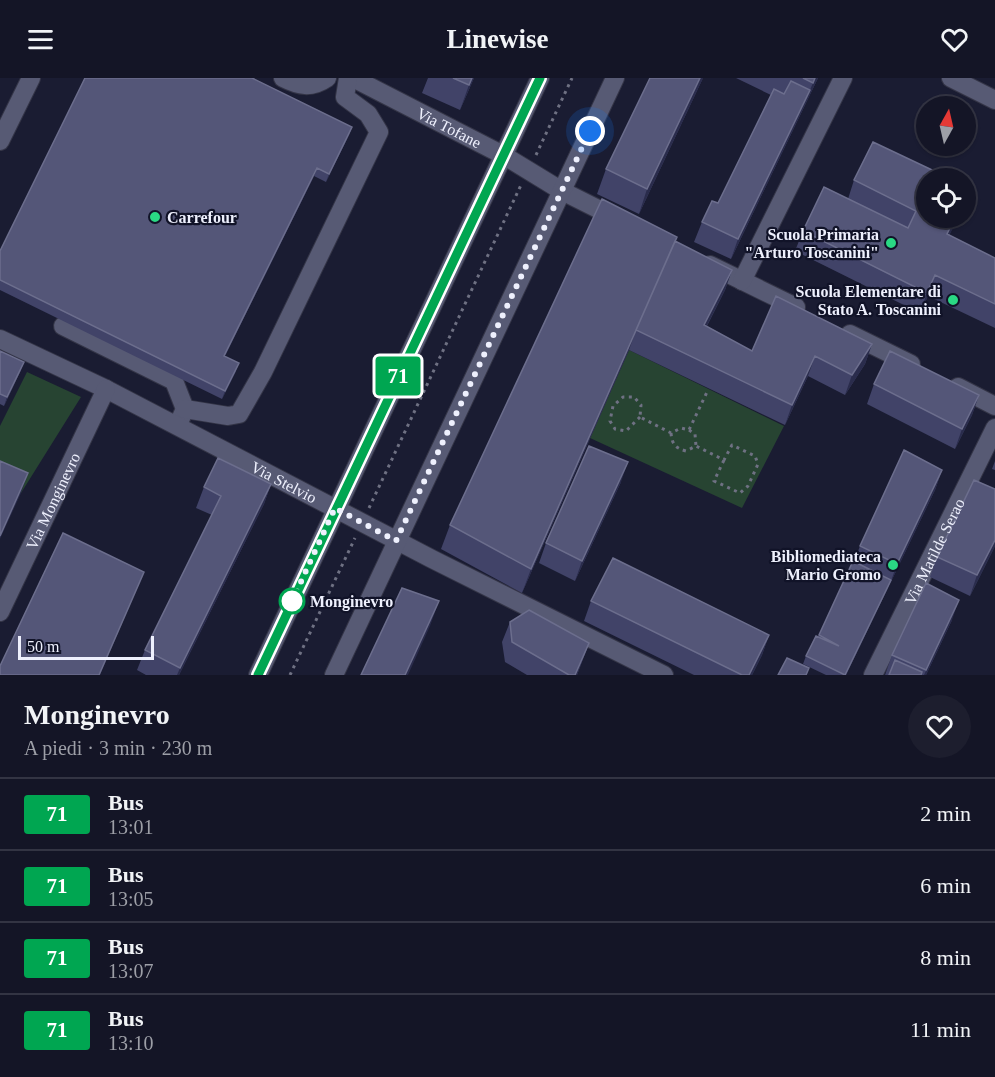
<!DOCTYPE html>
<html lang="it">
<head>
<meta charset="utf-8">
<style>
	body { margin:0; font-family:Georgia,serif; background:#1d1e2e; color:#f1f3f6; height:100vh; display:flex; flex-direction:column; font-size:22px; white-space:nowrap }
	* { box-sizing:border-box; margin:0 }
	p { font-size:20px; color:#9d9fa7 }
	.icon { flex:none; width:33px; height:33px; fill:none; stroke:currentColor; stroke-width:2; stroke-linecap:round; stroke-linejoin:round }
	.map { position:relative; height:597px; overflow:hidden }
	.panel { display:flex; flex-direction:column; background:#141526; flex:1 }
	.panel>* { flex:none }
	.badge { padding:0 12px; border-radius:4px; font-size:21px; line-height:39px }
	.needle { width:39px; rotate:8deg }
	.tools { position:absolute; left:916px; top:18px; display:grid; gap:12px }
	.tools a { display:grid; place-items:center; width:60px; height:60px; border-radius:50%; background:#141526; box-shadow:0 2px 4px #0004,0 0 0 2px #333443; font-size:30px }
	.scale { position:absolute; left:18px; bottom:15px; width:136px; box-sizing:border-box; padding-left:6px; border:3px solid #eef0fd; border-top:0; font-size:16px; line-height:21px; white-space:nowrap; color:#eef0fd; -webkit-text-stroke:4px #111328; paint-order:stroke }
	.you { position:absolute; width:30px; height:30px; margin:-15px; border:4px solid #fff; border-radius:50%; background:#1a73e8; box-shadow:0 0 0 9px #1a73e833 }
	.map>.badge { position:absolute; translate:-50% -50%; box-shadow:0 0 0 3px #fff }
	.round { display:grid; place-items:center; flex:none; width:63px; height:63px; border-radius:32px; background:#1d1e2e }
	.head { display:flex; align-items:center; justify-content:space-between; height:102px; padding:0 24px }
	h1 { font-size:28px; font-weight:700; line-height:45px }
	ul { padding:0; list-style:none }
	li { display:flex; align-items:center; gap:18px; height:72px; padding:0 24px; border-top:2px solid #333443 }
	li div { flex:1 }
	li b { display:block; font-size:22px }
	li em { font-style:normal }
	li .badge { min-width:66px; font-weight:700; text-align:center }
	header { display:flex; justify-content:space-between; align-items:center; height:78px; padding:0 24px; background:#141526; font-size:27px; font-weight:700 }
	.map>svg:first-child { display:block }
	.green { fill:#274432 }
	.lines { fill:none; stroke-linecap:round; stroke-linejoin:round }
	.minor-casing { stroke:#343547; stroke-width:20 }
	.path { stroke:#6f7183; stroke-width:3; stroke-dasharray:3 4.5; stroke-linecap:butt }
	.minor { stroke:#575a74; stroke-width:18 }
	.wall { fill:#414368 }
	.shaded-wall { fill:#2a2c4c }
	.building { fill:#545678; stroke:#6c6e8d; stroke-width:1.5 }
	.line-casing { stroke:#fff; stroke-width:14 }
	.line { stroke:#00a651; stroke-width:9 }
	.walk { stroke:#eef0fd; stroke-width:6; stroke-dasharray:0 10.8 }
	.poi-dot { fill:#2ad884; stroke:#111328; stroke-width:2 }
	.stop-dot { fill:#fff; stroke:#00a651; stroke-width:3 }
	.labels { text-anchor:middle; stroke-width:4.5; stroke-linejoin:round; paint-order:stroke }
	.street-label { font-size:16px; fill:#eef0fd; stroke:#111328 }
	.poi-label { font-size:16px; font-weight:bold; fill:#eef0fd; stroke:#111328; text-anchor:end }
	.stop-label { font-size:16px; font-weight:bold; fill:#eef0fd; stroke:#111328; text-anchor:start }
</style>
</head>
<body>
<header><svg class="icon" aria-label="menu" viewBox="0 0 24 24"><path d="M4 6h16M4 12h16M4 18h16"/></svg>Linewise<svg class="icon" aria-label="heart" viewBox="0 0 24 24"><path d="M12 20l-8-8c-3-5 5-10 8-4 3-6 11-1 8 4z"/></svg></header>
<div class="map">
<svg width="995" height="597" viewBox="0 0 995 597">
	<rect width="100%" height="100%" fill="#1a1c32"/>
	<path class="green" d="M 629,272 L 784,348 L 742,430 L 590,360 Z
		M 27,294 L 81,319 L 21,415 L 0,401 L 0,348 Z"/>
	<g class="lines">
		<g class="minor-casing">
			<g id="minor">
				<path d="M 283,0 C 299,8 311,11 327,0"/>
				<path id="s1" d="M 353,0 L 503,77 L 562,113 L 618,141"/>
				<path d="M 951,0 L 995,22"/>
				<path d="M 0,63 L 31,0"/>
				<path d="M 710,187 L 796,229"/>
				<path d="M 742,203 L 843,0"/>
				<path d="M 63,248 L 174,303 L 185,331 L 180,342"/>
				<path d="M 850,256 L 911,286"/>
				<path id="s2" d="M 0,261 L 106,311 L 432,481 L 664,597"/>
				<path d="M 958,309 L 995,328"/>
				<path d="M 185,331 L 228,338 L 239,336 L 263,294 L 379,54 L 368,36 L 345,19 L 348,0"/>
				<path id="s3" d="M 0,534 L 106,311"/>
				<path d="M 258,597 L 540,0"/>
				<path d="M 334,597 L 615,0"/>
				<path id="s4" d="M 873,597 L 995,350"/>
			</g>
		</g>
		<path class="path" d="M 536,77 L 572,0
			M 640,339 L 626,353 L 615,351 L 610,343 L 613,328 L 623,319 L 634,319 L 641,327 L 640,339 L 671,355 L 681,350 L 689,352 L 707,314
			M 689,352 L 695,356 L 696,368
			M 671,355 C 672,366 675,370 686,373 L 696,368 L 724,382 L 732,367 L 755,378 L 758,386 L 748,408 L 740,415 L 714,403 L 724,382
			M 369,430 L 521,107
			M 290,597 L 355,460"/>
		<use href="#minor" class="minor"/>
	</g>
	<path class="wall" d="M 428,0 L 474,0 L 460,32 L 422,15 Z
		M 703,0 L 639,136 L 597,116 L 606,91 Z
		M 736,0 L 818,0 L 731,181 L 694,164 L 702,144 L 718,125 L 771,17 Z
		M 352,49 L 349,57 L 326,104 L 314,98 L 225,278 L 236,293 L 222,321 L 0,212 L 0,173 Z
		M 873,64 L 927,140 L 958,140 L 949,157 L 995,180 L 995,250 L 928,218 L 920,235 L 795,173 L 803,153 L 848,121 L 854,102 Z
		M 675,163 L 732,192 L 725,212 L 707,248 L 752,273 L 872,266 L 865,286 L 845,317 L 808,298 L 785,347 L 629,272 L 522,515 L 441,471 L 450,447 Z
		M 0,273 L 21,292 L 4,328 L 0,326 Z
		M 874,306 L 979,317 L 972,337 L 955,371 L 867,326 Z
		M 995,383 L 995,392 L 992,391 Z
		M 942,392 L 935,412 L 846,597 L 826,597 L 803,586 L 806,578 L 818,559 L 853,483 L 854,484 L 860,468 Z
		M 621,404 L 575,503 L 539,485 L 546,465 Z
		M 271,406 L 264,426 L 179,597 L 146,597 L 137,592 L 145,572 L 212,437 L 196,430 L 204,409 Z
		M 995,468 L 970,518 L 930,499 L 937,479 Z
		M 591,523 L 769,557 L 762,577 L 752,597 L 694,597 L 584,543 Z
		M 952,542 L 926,597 L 885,597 L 892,577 Z
		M 510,544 L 589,565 L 577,597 L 527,597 L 505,584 L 502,564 Z"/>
	<path class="shaded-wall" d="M 472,0 L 474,0 L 460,32 L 469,7 Z
		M 700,0 L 703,0 L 639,136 L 647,111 Z
		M 815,0 L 818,0 L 731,181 L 738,161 L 810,12 Z
		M 352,49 L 349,57 L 326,104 L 329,96 Z
		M 317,90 L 314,98 L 221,286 L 224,278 Z
		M 955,140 L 958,140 L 940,176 L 947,156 Z
		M 732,192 L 725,212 L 697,267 L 704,247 Z
		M 935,197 L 928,218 L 920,235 L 927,215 Z
		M 636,252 L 629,272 L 522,515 L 531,491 Z
		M 872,266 L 865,286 L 845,317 L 852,297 Z
		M 815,278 L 808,298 L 785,347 L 792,327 Z
		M 24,284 L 21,292 L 4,328 L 7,319 Z
		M 239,285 L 236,293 L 222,321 L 225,313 Z
		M 979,317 L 972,337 L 955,371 L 962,351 Z
		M 628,384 L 621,404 L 575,503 L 582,483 Z
		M 942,392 L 935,412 L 890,506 L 897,486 Z
		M 28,395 L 21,415 L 0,461 L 0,458 Z
		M 271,406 L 264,426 L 179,597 L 177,597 L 180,590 Z
		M 995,462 L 995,468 L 970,518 L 977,497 Z
		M 144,494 L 100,597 L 99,597 Z
		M 891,502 L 888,510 L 846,597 L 845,597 Z
		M 959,522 L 952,542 L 926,597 L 924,597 Z
		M 439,523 L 430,548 L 408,597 L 405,597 Z
		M 769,557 L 762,577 L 752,597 L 749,597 Z
		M 589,565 L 577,597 L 575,597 Z"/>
	<path class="building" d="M 85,0 L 252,0 L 352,49 L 329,96 L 317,90 L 224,278 L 239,285 L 225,313 L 0,202 L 0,173 Z
		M 453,0 L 472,0 L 469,7 Z
		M 650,0 L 700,0 L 647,111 L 606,91 Z
		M 803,0 L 815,0 L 813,5 Z
		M 791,3 L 810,12 L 738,161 L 702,144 L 712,123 L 718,125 L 774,11 L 784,16 Z
		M 873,64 L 949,100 L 927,100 L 927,140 L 955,140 L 947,156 L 995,180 L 995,226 L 935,197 L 927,215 L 803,153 L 824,109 L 908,150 L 916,133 L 854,102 Z
		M 966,109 L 969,111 L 966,117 Z
		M 602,121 L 677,159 L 531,491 L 450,447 Z
		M 675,163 L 732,192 L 704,247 L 752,273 L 776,218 L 872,266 L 852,297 L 815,278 L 792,327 L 636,252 Z
		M 0,273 L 24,284 L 7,319 L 0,316 Z
		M 890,273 L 979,317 L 962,351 L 874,306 Z
		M 589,368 L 628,384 L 582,483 L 546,465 Z
		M 904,372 L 942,392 L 897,486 L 860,468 Z
		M 218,380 L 271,406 L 180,590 L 145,572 L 221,418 L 204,409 Z
		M 0,383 L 28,395 L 0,458 Z
		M 974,402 L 995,411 L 995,462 L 977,497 L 937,479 Z
		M 63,455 L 144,494 L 99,597 L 0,597 L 0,588 Z
		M 613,480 L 769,557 L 749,597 L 742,597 L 591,523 Z
		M 853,483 L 891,502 L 845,597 L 806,578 L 816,558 L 839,568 L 819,557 Z
		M 926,505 L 959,522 L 926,592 L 892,577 Z
		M 402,510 L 439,523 L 405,597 L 361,597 Z
		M 529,532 L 589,565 L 575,597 L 569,597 L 512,564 L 510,544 Z
		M 787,580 L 809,590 L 806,597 L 778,597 Z
		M 895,582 L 922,594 L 921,597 L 889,597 Z"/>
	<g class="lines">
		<g class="line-casing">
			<path id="line" d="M 258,597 L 540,0"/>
		</g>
		<use href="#line" class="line"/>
		<path class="walk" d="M 292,523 L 335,430 L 396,463 L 590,53"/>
	</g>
	<g class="poi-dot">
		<circle cx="155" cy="139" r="6"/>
		<circle cx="891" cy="165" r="6"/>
		<circle cx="953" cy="222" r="6"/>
		<circle cx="893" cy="487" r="6"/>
	</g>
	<circle class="stop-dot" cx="292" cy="523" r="12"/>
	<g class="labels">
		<g class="street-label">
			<text dy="6" stroke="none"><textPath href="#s1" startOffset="108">Via Tofane</textPath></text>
			<text dy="6" stroke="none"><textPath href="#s2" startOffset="318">Via Stelvio</textPath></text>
			<text dy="6" stroke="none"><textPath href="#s3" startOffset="123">Via Monginevro</textPath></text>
			<text dy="6" stroke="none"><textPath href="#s4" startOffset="138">Via Matilde Serao</textPath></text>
		</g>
		<g class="poi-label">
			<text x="167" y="145" text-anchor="start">Carrefour</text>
			<text x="879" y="162">Scuola Primaria<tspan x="879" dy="18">"Arturo Toscanini"</tspan></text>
			<text x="941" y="219">Scuola Elementare di<tspan x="941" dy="18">Stato A. Toscanini</tspan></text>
			<text x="881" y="484">Bibliomediateca<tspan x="881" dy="18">Mario Gromo</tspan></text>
		</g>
		<g class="stop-label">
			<text x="310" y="529">Monginevro</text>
		</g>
	</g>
</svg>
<div class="tools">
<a><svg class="needle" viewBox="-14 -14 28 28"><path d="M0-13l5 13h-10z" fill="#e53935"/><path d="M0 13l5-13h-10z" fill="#9d9fa7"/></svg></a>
<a><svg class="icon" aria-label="locate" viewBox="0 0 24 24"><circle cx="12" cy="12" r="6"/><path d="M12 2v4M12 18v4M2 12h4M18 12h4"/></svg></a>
</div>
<div class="scale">50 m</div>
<div class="you" style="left:590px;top:53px"></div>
<b class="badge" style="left:398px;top:298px;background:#00a651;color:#fff">71</b>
</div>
<section class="panel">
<div class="head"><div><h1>Monginevro</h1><p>A piedi · 3 min · 230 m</p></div><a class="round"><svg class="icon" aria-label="heart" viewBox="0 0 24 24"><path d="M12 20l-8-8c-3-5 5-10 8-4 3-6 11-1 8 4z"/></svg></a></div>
<ul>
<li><span class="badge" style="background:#00a651;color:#fff">71</span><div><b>Bus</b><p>13:01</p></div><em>2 min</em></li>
<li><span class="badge" style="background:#00a651;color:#fff">71</span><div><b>Bus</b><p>13:05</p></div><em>6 min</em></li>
<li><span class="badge" style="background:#00a651;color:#fff">71</span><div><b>Bus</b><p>13:07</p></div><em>8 min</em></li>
<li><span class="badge" style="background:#00a651;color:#fff">71</span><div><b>Bus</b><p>13:10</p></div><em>11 min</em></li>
</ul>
</section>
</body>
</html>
